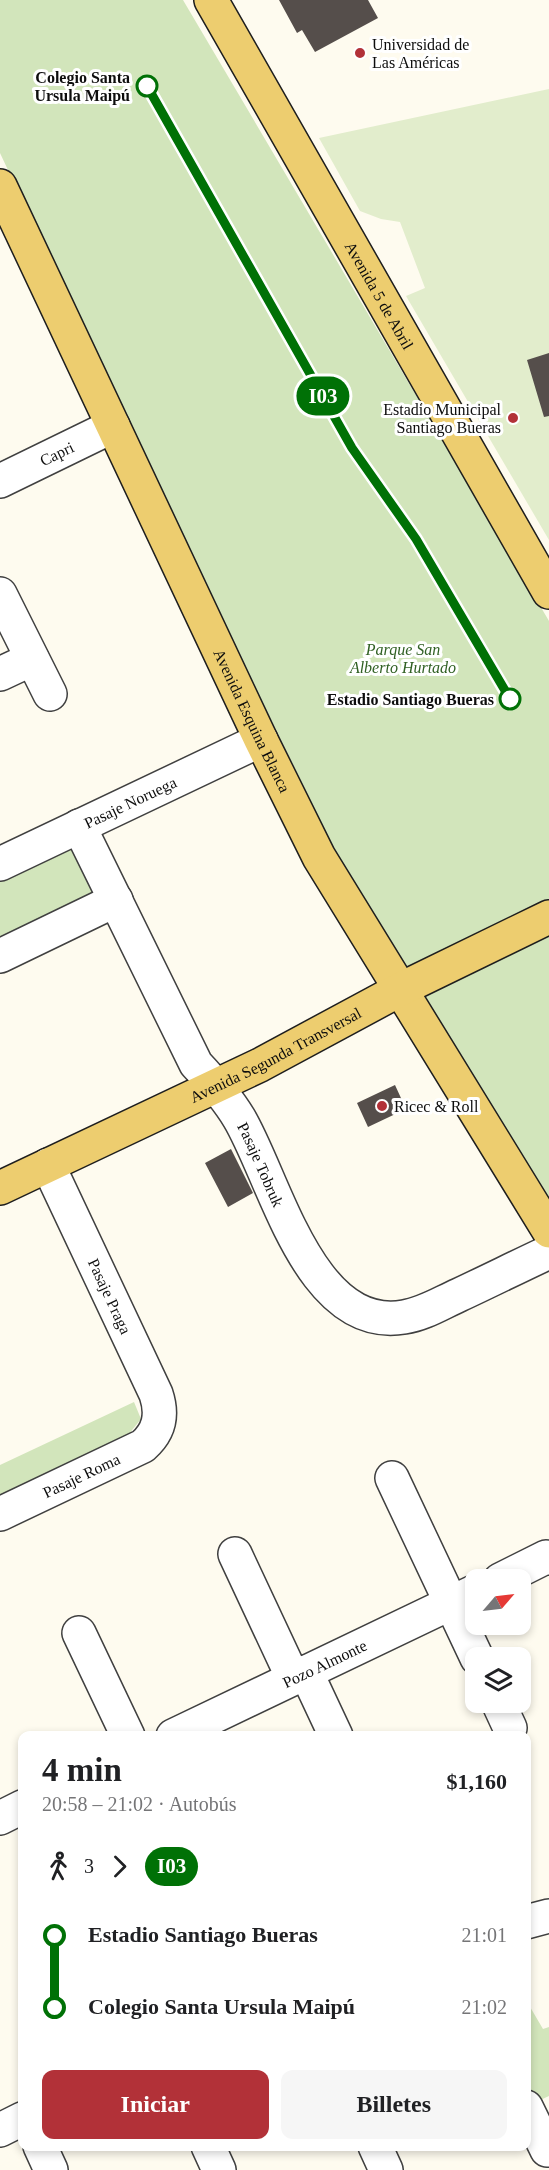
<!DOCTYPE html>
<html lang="es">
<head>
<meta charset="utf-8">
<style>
	body { margin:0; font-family:Georgia,serif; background:#f6f6f6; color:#202124; height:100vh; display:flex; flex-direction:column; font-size:22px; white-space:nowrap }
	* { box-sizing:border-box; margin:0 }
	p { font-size:20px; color:#757577 }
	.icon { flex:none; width:33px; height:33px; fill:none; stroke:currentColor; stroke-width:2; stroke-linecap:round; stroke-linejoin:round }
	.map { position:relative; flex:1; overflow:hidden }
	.drawer { position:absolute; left:18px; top:1731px; width:513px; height:420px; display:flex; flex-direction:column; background:#fff; border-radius:12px; box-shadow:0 3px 9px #0003 }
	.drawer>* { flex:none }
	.badge { padding:0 12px; border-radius:20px; font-size:21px; line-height:39px }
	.needle { width:39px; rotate:62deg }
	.buttons { position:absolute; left:465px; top:1569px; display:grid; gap:12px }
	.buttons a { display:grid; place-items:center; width:66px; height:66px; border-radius:12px; background:#fff; box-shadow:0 3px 9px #0003; font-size:30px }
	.map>.badge { position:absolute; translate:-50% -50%; box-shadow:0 0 0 3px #fff }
	.legs { display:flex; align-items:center; gap:9px; height:66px; padding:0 24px; font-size:20px }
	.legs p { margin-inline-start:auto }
	.summary { display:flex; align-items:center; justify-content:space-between; height:102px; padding:0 24px }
	h1 { font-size:33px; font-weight:700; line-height:45px }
	.primary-button { display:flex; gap:12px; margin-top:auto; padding:12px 24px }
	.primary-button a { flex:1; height:69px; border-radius:12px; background:#b23138; color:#fff; font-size:24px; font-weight:700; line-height:69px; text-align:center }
	.primary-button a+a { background:#f6f6f6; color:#202124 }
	ul { padding:0 24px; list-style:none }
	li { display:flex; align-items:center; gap:21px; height:72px; font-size:22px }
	li i { display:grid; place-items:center; width:9px; height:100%; margin:0 8px; background:currentColor }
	li i::after { content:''; width:15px; height:15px; margin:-8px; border:4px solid; border-radius:50%; background:#fff }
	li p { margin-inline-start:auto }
	li:first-child i { background:linear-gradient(#0000 50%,currentColor 0) }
	li:last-child i { background:linear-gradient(currentColor 50%,#0000 0) }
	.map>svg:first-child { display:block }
	.green { fill:#d2e5bb }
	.pitch { fill:#e2edcc }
	.building { fill:#554e4b }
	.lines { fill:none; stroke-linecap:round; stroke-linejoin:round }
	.minor-casing { stroke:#404040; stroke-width:36 }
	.major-casing { stroke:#1e1e1e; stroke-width:36 }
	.minor { stroke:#fff; stroke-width:33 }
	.major { stroke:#edcd6f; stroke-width:33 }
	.line-1-casing { stroke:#fff; stroke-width:14 }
	.line-1 { stroke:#007106; stroke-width:9 }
	.poi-dot { fill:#b23138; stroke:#fff; stroke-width:2 }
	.stop-1-dot { fill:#fff; stroke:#007106; stroke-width:3 }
	.labels { text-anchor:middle; stroke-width:6; stroke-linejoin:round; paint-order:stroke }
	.poi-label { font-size:16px; fill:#0d0d0d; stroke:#fff; text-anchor:start }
	.stop-label { font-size:16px; font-weight:bold; fill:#0d0d0d; stroke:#fff; text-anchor:end }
	.street-label { font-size:16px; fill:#0d0d0d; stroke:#fff }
	.park-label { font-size:16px; font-style:italic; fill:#306023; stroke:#fff }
</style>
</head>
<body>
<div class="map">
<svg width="549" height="2170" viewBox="0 0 549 2170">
	<rect width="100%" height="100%" fill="#fefbef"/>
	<path class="green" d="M 0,0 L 183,0 L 549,621 L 549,1201 L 413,982 L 332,845 L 136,443 L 0,153 Z
		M 68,839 L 97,899 L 0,945 L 0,872 Z
		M 134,1402 L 141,1419 L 124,1440 L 0,1500 L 0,1465 Z
		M 526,2000 L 543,2029 L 549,2027 L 549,2096 L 536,2102 L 527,2084 Z"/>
	<path class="pitch" d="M 549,89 L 549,540 L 406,296 L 425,288 L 400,222 L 381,219 L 360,211 L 319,138 Z"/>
	<path class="building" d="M 279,0 L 368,0 L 378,18 L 315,52 L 302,30 L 297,33 Z
		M 549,353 L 549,416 L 544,417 L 527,360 Z
		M 395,1085 L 406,1109 L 368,1127 L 357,1103 Z
		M 231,1149 L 253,1193 L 228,1207 L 205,1163 Z"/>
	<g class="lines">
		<g class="minor-casing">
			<g id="minor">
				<path id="s1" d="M 0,481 L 113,426"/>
				<path d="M 0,594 L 50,694"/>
				<path d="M 0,674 L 32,659"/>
				<path id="s2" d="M 79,826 L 196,1064 C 212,1081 227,1098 239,1118 C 275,1178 309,1333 404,1317 C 424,1314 441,1303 459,1295 C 489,1281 519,1266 549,1252"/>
				<path id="s3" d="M 0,864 L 261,740"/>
				<path d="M 0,956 L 116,900"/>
				<path d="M 392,1478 L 477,1658"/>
				<path id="s4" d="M 0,1514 L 143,1446 C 159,1432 163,1415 156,1394 L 48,1165"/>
				<path d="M 235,1554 L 293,1678"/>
				<path d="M 500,1580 L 546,1557 L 549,1558"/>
				<path d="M 79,1633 L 128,1736"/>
				<path d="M 306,1672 L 336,1736"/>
				<path d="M 498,1702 L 510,1728"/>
				<path id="s5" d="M 173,1736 L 476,1591"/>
				<path d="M 0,1818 L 22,1807"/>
				<path d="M 526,1922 L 549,1916"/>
				<path d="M 526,2107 L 547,2150"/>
				<path d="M 0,2130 L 22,2119"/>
				<path d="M 40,2146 L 51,2170"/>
				<path d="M 208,2146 L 219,2170"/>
				<path d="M 375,2146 L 386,2170"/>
			</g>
		</g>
		<g class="major-casing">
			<g id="major">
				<path id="s6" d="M 211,0 L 549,592"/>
				<path id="s7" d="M 0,186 L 261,740 L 319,857 L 549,1231"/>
				<path id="s8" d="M 0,1188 L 260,1065 L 401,989 L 549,917"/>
			</g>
		</g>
		<use href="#minor" class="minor"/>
		<use href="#major" class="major"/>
	</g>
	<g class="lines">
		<g class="line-1-casing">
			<path id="line-1" d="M 147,86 L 352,448 L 416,539 L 510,699"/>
		</g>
		<use href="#line-1" class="line-1"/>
	</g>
	<g class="poi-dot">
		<circle cx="360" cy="53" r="6"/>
		<circle cx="513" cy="418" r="6"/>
		<circle cx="382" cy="1106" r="6"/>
	</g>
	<g class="stop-1-dot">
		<circle cx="147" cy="86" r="10"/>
		<circle cx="510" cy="699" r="10"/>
	</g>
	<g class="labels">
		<g class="poi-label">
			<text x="372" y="50">Universidad de<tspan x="372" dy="18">Las Américas</tspan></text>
			<text x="501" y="415" text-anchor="end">Estadio Municipal<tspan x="501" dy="18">Santiago Bueras</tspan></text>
			<text x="394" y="1112">Ricec &amp; Roll</text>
		</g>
		<g class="stop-label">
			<text x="130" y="83">Colegio Santa<tspan x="130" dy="18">Ursula Maipú</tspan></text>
			<text x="494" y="705">Estadio Santiago Bueras</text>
		</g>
		<g class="street-label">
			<text dy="6" stroke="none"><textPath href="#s6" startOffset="340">Avenida 5 de Abril</textPath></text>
			<text dy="6" stroke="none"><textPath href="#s1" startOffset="63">Capri</textPath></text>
			<text dy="6" stroke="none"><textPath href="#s7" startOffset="591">Avenida Esquina Blanca</textPath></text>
			<text dy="6" stroke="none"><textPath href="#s3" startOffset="144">Pasaje Noruega</textPath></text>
			<text dy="6" stroke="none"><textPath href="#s8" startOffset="306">Avenida Segunda Transversal</textPath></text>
			<text dy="6" stroke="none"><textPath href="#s2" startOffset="386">Pasaje Tobruk</textPath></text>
			<text transform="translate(110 1296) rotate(65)" y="6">Pasaje Praga</text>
			<text dy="6" stroke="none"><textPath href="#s4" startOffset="90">Pasaje Roma</textPath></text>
			<text dy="6" stroke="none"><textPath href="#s5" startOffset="168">Pozo Almonte</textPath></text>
		</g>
		<g class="park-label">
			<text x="403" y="655">Parque San<tspan x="403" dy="18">Alberto Hurtado</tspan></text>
		</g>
	</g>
</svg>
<div class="buttons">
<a><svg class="needle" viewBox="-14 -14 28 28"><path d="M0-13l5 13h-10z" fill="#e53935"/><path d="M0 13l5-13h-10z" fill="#757577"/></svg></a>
<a><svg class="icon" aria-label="layers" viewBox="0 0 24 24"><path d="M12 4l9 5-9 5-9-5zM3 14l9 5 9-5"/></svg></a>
</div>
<b class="badge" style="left:323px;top:396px;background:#007106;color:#fff">I03</b>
<section class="drawer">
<div class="summary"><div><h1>4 min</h1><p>20:58 – 21:02 · Autobús</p></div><b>$1,160</b></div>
<div class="legs"><svg class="icon" aria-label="walk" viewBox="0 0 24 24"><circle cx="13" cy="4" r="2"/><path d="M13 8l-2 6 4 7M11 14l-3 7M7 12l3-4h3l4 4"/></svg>3<svg class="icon" aria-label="forward" viewBox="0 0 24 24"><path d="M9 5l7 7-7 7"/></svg><b class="badge" style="background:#007106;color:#fff">I03</b></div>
<ul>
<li><i style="color:#007106"></i><b>Estadio Santiago Bueras</b><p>21:01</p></li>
<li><i style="color:#007106"></i><b>Colegio Santa Ursula Maipú</b><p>21:02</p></li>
</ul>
<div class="primary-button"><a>Iniciar</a><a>Billetes</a></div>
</section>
</div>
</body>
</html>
